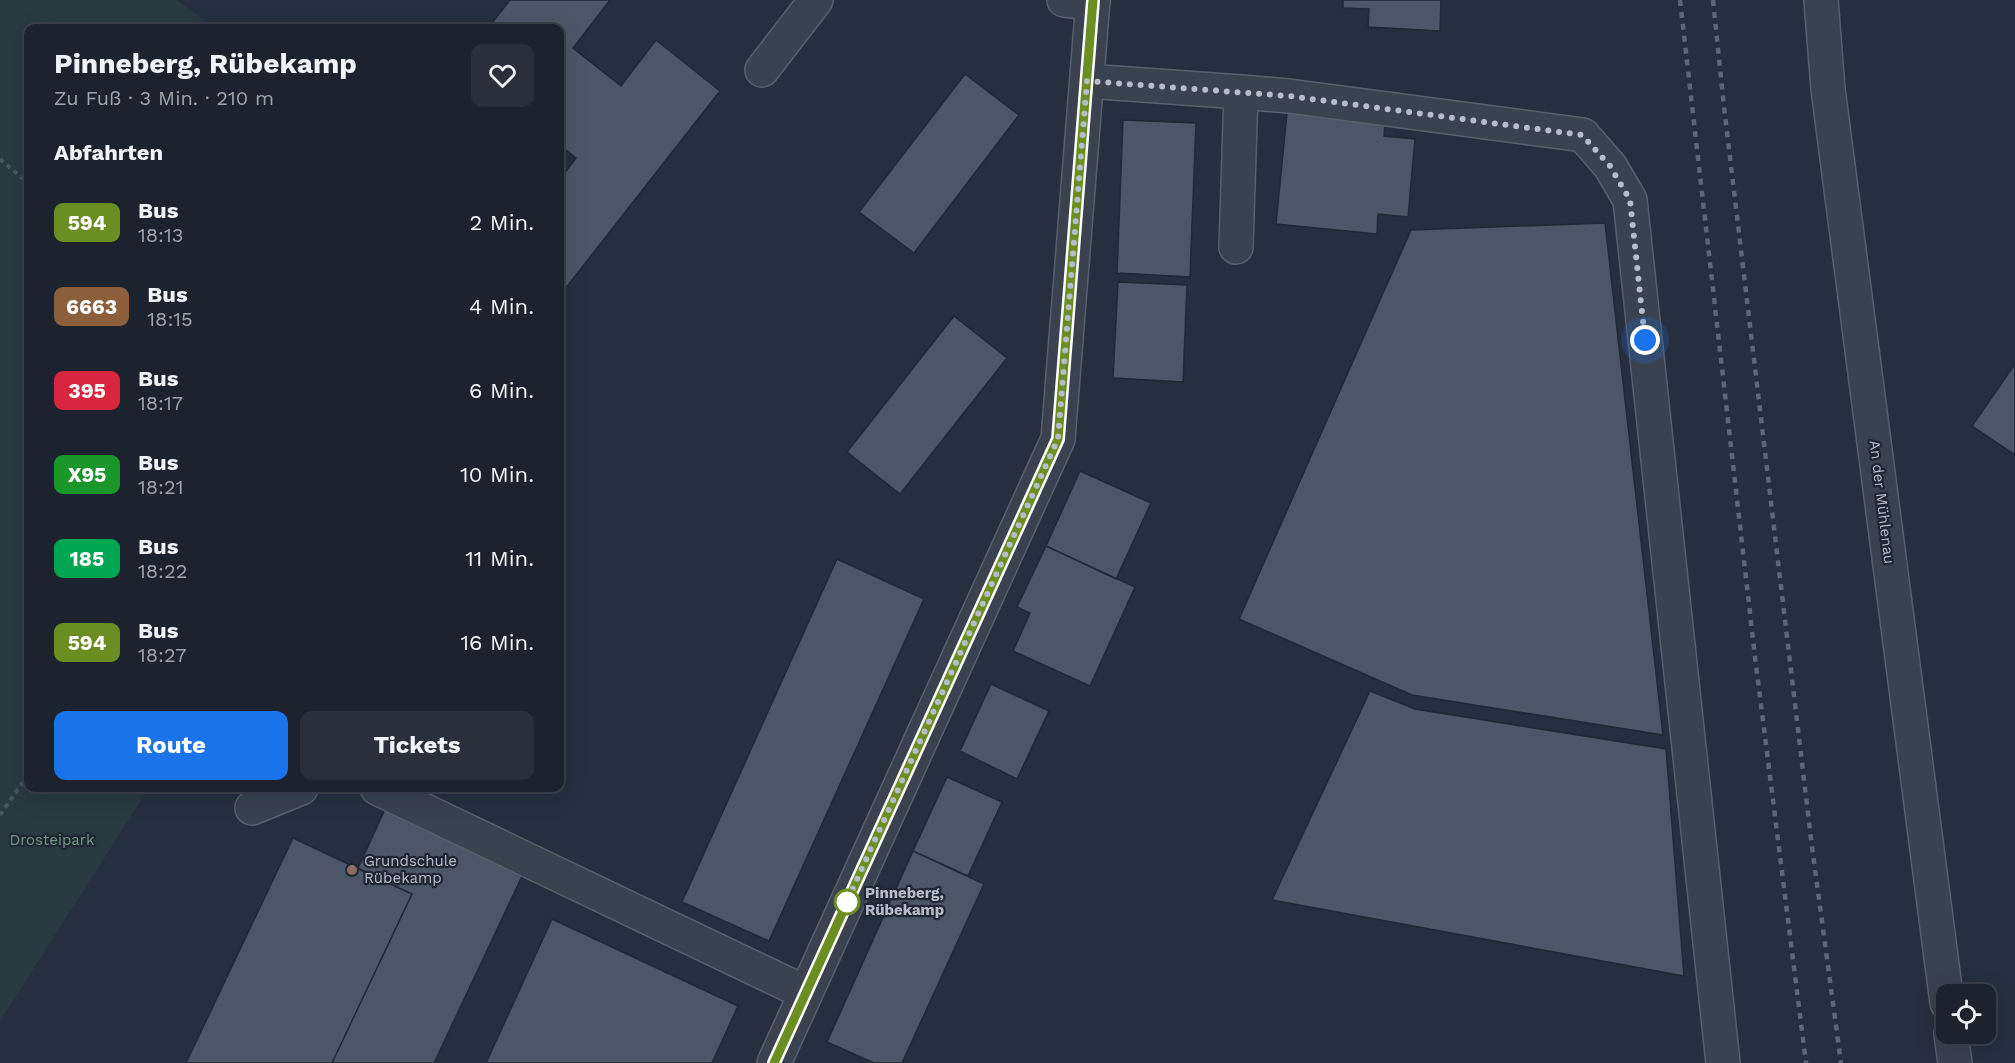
<!DOCTYPE html>
<html lang="de">
<head>
<meta charset="utf-8">
<style>
	body { margin:0; font-family:"Work Sans",sans-serif; background:#292f3b; color:#f1f3f6; height:100vh; display:flex; flex-direction:column; font-size:22px; white-space:nowrap }
	* { box-sizing:border-box; margin:0 }
	p { font-size:20px; color:#a0a4aa }
	.icon { flex:none; width:33px; height:33px; fill:none; stroke:currentColor; stroke-width:2; stroke-linecap:round; stroke-linejoin:round }
	.map { position:relative; flex:1; overflow:hidden }
	.details { position:absolute; left:24px; top:24px; width:540px; height:768px; display:flex; flex-direction:column; background:#1c232f; border-radius:12px; box-shadow:0 6px 24px #0002,0 0 0 2px #3a404b }
	.details>* { flex:none }
	.badge { padding:0 12px; border-radius:9px; font-size:21px; line-height:39px }
	.controls { position:absolute; left:1936px; top:984px; display:grid; gap:12px }
	.controls a { display:grid; place-items:center; width:60px; height:60px; border-radius:12px; background:#1c232f; box-shadow:0 6px 24px #0002,0 0 0 2px #3a404b; font-size:30px }
	.you { position:absolute; width:30px; height:30px; margin:-15px; border:4px solid #fff; border-radius:50%; background:#1a73e8; box-shadow:0 0 0 9px #1a73e833 }
	.map>.badge { position:absolute; translate:-50% -50%; box-shadow:0 0 0 3px #fff }
	h2 { padding:0 30px; font-size:22px; line-height:54px }
	.round { display:grid; place-items:center; flex:none; width:63px; height:63px; border-radius:12px; background:#292f3b }
	.overview { display:flex; align-items:center; justify-content:space-between; height:102px; padding:0 30px }
	h1 { font-size:28px; font-weight:700; line-height:45px }
	.primary-button { display:flex; gap:12px; margin-top:auto; padding:12px 30px }
	.primary-button a { flex:1; height:69px; border-radius:12px; background:#1a73e8; color:#fff; font-size:24px; font-weight:700; line-height:69px; text-align:center }
	.primary-button a+a { background:#292f3b; color:#f1f3f6 }
	ul { padding:0; list-style:none }
	li { display:flex; align-items:center; gap:18px; height:84px; padding:0 30px }
	li div { flex:1 }
	li b { display:block; font-size:22px }
	li em { font-style:normal }
	li .badge { min-width:66px; font-weight:700; text-align:center }
	.map>svg:first-child { display:block }
	.green { fill:#283b40 }
	.building { fill:#4d5568; stroke:#212836; stroke-width:1.5 }
	.lines { fill:none; stroke-linecap:round; stroke-linejoin:round }
	.minor-casing { stroke:#585f6d; stroke-width:36 }
	.path { stroke:#46585d; stroke-width:4; stroke-dasharray:4.5 4.5; stroke-linecap:butt }
	.minor { stroke:#3a414f; stroke-width:33 }
	.rail { stroke:#5d6576; stroke-width:4.5; stroke-dasharray:6 6; stroke-linecap:butt }
	.line-casing { stroke:#fff; stroke-width:14 }
	.line { stroke:#6b8e23; stroke-width:9 }
	.walk { stroke:#b7bcca; stroke-width:6; stroke-dasharray:0 10.8 }
	.education-dot { fill:#8d6e63; stroke:#1f2634; stroke-width:2 }
	.stop-dot { fill:#fff; stroke:#6b8e23; stroke-width:3 }
	.labels { text-anchor:middle; stroke-width:4.5; stroke-linejoin:round; paint-order:stroke }
	.street-label { font-size:15px; fill:#b7bcca; stroke:#1f2634 }
	.park-label { font-size:15px; fill:#6f9a7d; stroke:#1f2634 }
	.poi-label { font-size:15px; fill:#b7bcca; stroke:#1f2634; text-anchor:start }
	.stop-label { font-size:15px; font-weight:bold; fill:#b7bcca; stroke:#1f2634; text-anchor:start }
</style>
</head>
<body>
<div class="map">
<svg width="2015" height="1063" viewBox="0 0 2015 1063">
	<rect width="100%" height="100%" fill="#262f3f"/>
	<path class="green" d="M 0,0 L 177,0 L 214,28 L 28,28 L 28,788 L 149,788 L 0,1021 Z"/>
	<path class="building" d="M 510,0 L 610,0 L 573,48 L 621,86 L 656,40 L 720,91 L 565,289 L 560,285 L 560,179 L 576,158 L 560,145 L 560,28 L 488,28 Z
		M 1343,0 L 1441,0 L 1440,31 L 1368,27 L 1369,9 L 1343,8 Z
		M 965,74 L 1019,115 L 914,253 L 859,212 Z
		M 1287,113 L 1385,122 L 1384,136 L 1415,139 L 1408,217 L 1378,214 L 1377,234 L 1276,224 Z
		M 1123,120 L 1196,123 L 1190,277 L 1117,273 Z
		M 1605,223 L 1663,735 L 1412,695 L 1239,619 L 1411,230 Z
		M 1118,282 L 1187,285 L 1183,382 L 1113,378 Z
		M 954,316 L 1007,358 L 900,494 L 847,452 Z
		M 2015,364 L 2015,455 L 1972,426 Z
		M 1080,471 L 1151,503 L 1116,579 L 1046,546 Z
		M 1046,546 L 1135,587 L 1090,686 L 1013,651 L 1030,613 L 1017,607 Z
		M 837,559 L 924,599 L 769,941 L 682,902 Z
		M 991,684 L 1049,711 L 1017,779 L 960,751 Z
		M 1370,691 L 1415,709 L 1666,749 L 1684,976 L 1272,900 Z
		M 947,777 L 1002,802 L 968,876 L 913,851 Z
		M 387,805 L 525,870 L 434,1063 L 332,1063 L 412,894 L 358,868 Z
		M 293,838 L 412,894 L 332,1063 L 186,1063 Z
		M 913,851 L 984,884 L 902,1063 L 874,1063 L 827,1042 Z
		M 552,919 L 738,1006 L 712,1063 L 486,1063 Z"/>
	<g class="lines">
		<g class="minor-casing">
			<path id="minor" d="M 1064,0 L 1093,3
				M 1821,0 L 1828,89 L 1947,1003
				M 762,70 L 816,0
				M 1087,81 L 1241,92 L 1236,247
				M 1241,92 L 1289,96 L 1583,135 L 1610,166 L 1630,200 L 1723,1063
				M 377,788 L 806,993
				M 252,808 L 301,788
				M 1951,1034 L 1955,1063
				M 774,1063 L 1058,439 L 1093,0"/>
		</g>
		<path class="path" d="M 0,159 L 28,183
			M 0,815 L 28,775"/>
		<use href="#minor" class="minor"/>
		<path class="rail" d="M 1680,0 L 1755,657 L 1806,1063
			M 1713,0 L 1724,107 L 1812,847 L 1841,1063"/>
	</g>
	<g class="lines">
		<g class="line-casing">
			<path id="line" d="M 774,1063 L 1058,439 L 1093,0"/>
		</g>
		<use href="#line" class="line"/>
		<path class="walk" d="M 847,902 L 843,910 L 1058,439 L 1087,81 L 1289,96 L 1582,135 L 1610,166 L 1630,200 L 1645,340"/>
	</g>
	<circle class="education-dot" cx="352" cy="870" r="6"/>
	<circle class="stop-dot" cx="847" cy="902" r="12"/>
	<g class="labels">
		<g class="street-label">
			<text transform="translate(1882 502) rotate(83)" y="5">An der Mühlenau</text>
		</g>
		<g class="park-label">
			<text x="52" y="845">Drosteipark</text>
		</g>
		<g class="poi-label">
			<text x="364" y="866">Grundschule<tspan x="364" dy="17">Rübekamp</tspan></text>
		</g>
		<g class="stop-label">
			<text x="865" y="898">Pinneberg,<tspan x="865" dy="17">Rübekamp</tspan></text>
		</g>
	</g>
</svg>
<div class="controls">
<a><svg class="icon" aria-label="locate" viewBox="0 0 24 24"><circle cx="12" cy="12" r="6"/><path d="M12 2v4M12 18v4M2 12h4M18 12h4"/></svg></a>
</div>
<div class="you" style="left:1645px;top:340px"></div>
<section class="details">
<div class="overview"><div><h1>Pinneberg, Rübekamp</h1><p>Zu Fuß · 3 Min. · 210 m</p></div><a class="round"><svg class="icon" aria-label="heart" viewBox="0 0 24 24"><path d="M12 20l-8-8c-3-5 5-10 8-4 3-6 11-1 8 4z"/></svg></a></div>
<h2>Abfahrten</h2>
<ul>
<li><span class="badge" style="background:#6b8e23;color:#fff">594</span><div><b>Bus</b><p>18:13</p></div><em>2 Min.</em></li>
<li><span class="badge" style="background:#8b5e3c;color:#fff">6663</span><div><b>Bus</b><p>18:15</p></div><em>4 Min.</em></li>
<li><span class="badge" style="background:#d7263d;color:#fff">395</span><div><b>Bus</b><p>18:17</p></div><em>6 Min.</em></li>
<li><span class="badge" style="background:#1a962b;color:#fff">X95</span><div><b>Bus</b><p>18:21</p></div><em>10 Min.</em></li>
<li><span class="badge" style="background:#00a651;color:#fff">185</span><div><b>Bus</b><p>18:22</p></div><em>11 Min.</em></li>
<li><span class="badge" style="background:#6b8e23;color:#fff">594</span><div><b>Bus</b><p>18:27</p></div><em>16 Min.</em></li>
</ul>
<div class="primary-button"><a>Route</a><a>Tickets</a></div>
</section>
</div>
</body>
</html>
